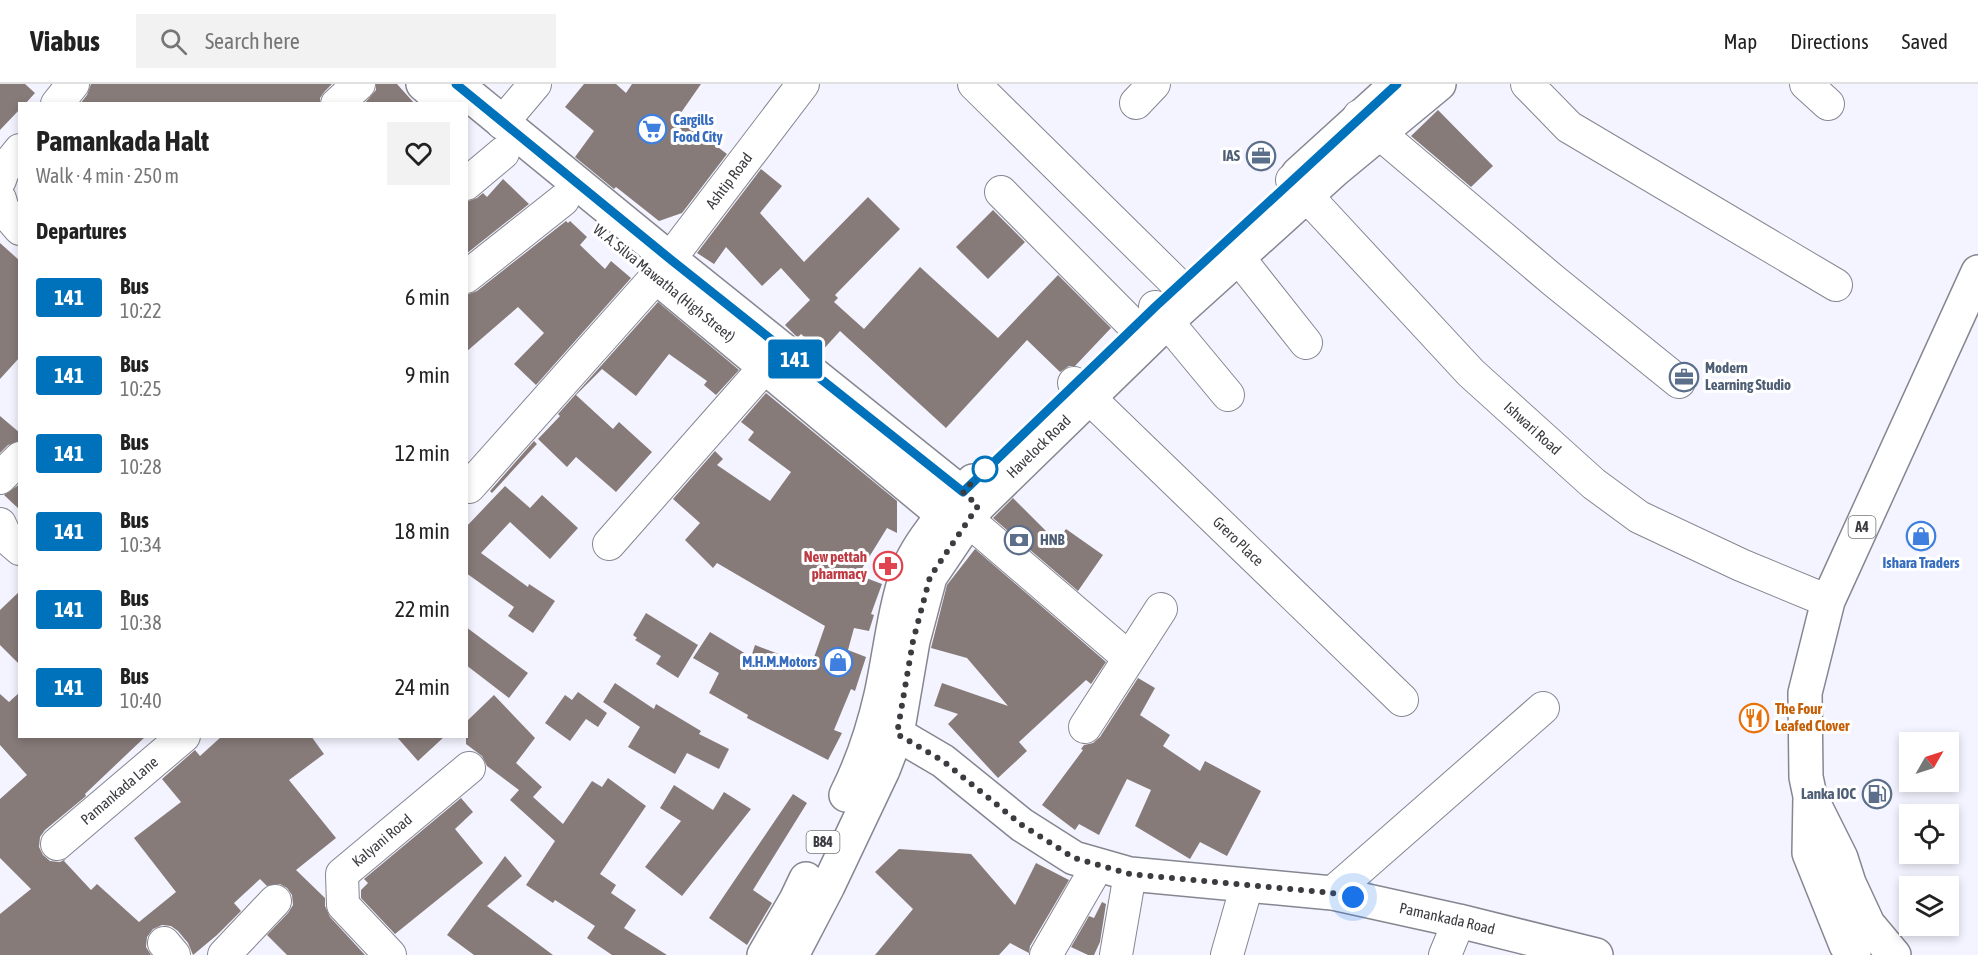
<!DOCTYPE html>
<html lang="en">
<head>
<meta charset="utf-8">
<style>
	body { margin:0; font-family:"Asap Condensed",sans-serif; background:#f2f2f2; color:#222; height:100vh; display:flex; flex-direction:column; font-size:22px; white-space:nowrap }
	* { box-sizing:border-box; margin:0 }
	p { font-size:20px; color:#767676 }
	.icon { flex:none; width:33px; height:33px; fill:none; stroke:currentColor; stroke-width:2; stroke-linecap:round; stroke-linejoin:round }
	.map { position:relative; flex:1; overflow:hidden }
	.side { position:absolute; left:18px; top:18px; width:450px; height:636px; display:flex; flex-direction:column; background:#fff; border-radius:0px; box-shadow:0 3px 9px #0003 }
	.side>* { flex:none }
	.badge { padding:0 12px; border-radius:4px; font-size:21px; line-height:39px }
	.needle { width:39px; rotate:51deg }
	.tools { position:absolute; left:1899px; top:648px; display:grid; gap:12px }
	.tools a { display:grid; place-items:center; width:60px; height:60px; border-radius:0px; background:#fff; box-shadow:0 3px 9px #0003; font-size:30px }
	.you { position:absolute; width:30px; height:30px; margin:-15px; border:4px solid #fff; border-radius:50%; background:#1a73e8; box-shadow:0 0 0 9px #1a73e833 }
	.map>.badge { position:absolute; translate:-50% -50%; box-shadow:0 0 0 3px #fff }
	h2 { padding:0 18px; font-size:22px; line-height:54px }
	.round { display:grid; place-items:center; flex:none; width:63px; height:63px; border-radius:0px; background:#f2f2f2 }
	.overview { display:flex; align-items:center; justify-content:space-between; height:102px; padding:0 18px }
	h1 { font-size:28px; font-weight:700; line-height:45px }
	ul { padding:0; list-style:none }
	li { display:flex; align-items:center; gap:18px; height:78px; padding:0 18px }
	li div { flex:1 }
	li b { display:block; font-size:22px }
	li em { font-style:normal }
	li .badge { min-width:66px; font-weight:700; text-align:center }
	header { display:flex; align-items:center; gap:36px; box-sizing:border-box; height:84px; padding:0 30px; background:#fff; border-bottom:2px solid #e0e0e0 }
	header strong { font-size:28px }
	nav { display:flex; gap:33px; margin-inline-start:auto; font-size:21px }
	.search { width:420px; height:54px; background:#f2f2f2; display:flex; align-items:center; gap:15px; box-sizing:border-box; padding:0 21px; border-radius:0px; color:#767676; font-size:22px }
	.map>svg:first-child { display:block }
	.building { fill:#877b79 }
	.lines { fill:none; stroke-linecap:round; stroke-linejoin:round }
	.minor-casing { stroke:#858690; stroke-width:34 }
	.major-casing { stroke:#858690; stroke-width:36 }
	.highway-casing { stroke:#858690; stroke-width:36 }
	.minor { stroke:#fff; stroke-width:32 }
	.major { stroke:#fff; stroke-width:33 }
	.highway { stroke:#fff; stroke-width:33 }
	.line-casing { stroke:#fff; stroke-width:14 }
	.line { stroke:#0072bc; stroke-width:9 }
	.walk { stroke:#3b3b40; stroke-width:6; stroke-dasharray:0 10.8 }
	.stop-dot { fill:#fff; stroke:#0072bc; stroke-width:3 }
	.labels { text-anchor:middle; stroke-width:6; stroke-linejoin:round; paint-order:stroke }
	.shield { fill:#fff; stroke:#767679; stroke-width:1.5 }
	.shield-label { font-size:14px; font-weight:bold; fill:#3b3b40 }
	.shop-label { font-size:15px; font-weight:bold; fill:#366cbe; stroke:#fff; text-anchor:start }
	.service-label { font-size:15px; font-weight:bold; fill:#4e5e75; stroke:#fff; text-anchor:end }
	.street-label { font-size:15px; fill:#3b3b40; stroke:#fff }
	.health-label { font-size:15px; font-weight:bold; fill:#be3a42; stroke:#fff; text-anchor:end }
	.food-label { font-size:15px; font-weight:bold; fill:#c56008; stroke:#fff; text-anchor:start }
</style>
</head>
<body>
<header>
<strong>Viabus</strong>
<div class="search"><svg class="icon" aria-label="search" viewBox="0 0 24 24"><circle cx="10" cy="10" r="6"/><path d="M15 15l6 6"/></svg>Search here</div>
<nav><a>Map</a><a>Directions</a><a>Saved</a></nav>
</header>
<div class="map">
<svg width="1978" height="871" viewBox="0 0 1978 871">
	<rect width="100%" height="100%" fill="#f3f4ff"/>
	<path class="building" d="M 0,0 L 25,0 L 35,9 L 25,20 L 20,20 L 20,25 L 0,46 Z
		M 91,0 L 332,0 L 325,7 L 320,14 L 320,20 L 80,20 L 87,11 Z
		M 376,0 L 397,0 L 415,20 L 364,20 L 376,6 Z
		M 584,0 L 616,0 L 626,9 L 632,0 L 701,0 L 678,33 L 727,70 L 682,129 L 659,137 L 616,103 L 614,105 L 575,73 L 594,47 L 565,23 Z
		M 1438,26 L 1493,82 L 1471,103 L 1411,52 Z
		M 761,85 L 782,102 L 760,129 L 804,178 L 868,113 L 900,145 L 835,211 L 838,214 L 834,218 L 864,245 L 920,183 L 998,254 L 1058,191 L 1111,244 L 1075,282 L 1069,282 L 1060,288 L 1027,256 L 946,344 L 840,247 L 821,268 L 801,250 L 798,253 L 796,252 L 785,241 L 810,216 L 781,184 L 762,202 L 726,163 L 714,180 L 697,169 Z
		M 503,95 L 529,120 L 466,170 L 466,118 L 477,114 L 483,109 L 487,113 Z
		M 993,126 L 1025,158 L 988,195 L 956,163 Z
		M 566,137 L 568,139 L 570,137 L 587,153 L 580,161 L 605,185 L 611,177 L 631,194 L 536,301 L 514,280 L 544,249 L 518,223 L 466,268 L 466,211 L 477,207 Z
		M 0,159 L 20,177 L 20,273 L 0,295 Z
		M 658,218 L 739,286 L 716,311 L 704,301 L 707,297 L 669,270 L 636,312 L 602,285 L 576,311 L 613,345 L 619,338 L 652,368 L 616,408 L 576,373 L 567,383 L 538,355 L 560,332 L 558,330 Z
		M 766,309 L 897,417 L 897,449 L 887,444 L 858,491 L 882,500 L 871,530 L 874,531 L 869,547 L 854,544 L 848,566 L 866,573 L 855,607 L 851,605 L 834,646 L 842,649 L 828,676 L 747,634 L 748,631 L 709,609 L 719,589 L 693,574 L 710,548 L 751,573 L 755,561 L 811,582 L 825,542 L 717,479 L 713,484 L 685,456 L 700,439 L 673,415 L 715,367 L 723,375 L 717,381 L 770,417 L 791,388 L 748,356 L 754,348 L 741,338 Z
		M 0,332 L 20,349 L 20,357 L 8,361 L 0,369 Z
		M 534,357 L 537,360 L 492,409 L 490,407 Z
		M 20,400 L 20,426 L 4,411 Z
		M 505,402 L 530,424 L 542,411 L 578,444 L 550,475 L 510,438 L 481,469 L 528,503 L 529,500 L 555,517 L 533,549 L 508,532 L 514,523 L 466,489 L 466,443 Z
		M 1013,414 L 1057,458 L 1066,445 L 1103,471 L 1078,507 L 993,434 Z
		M 975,465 L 1106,578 L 1091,600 L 1086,596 L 1019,658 L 1027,667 L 998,694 L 948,640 L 958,630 L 934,622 L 942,599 L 1008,622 L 967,574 L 931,564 L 947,501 Z
		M 20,507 L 20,581 L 0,561 L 0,526 Z
		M 646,529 L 698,561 L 678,594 L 656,580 L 661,572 L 635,556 L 637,554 L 633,551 Z
		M 466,543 L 528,589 L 509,614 L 466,581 Z
		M 1138,594 L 1155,604 L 1140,631 L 1170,651 L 1163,662 L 1200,687 L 1205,677 L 1261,707 L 1227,772 L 1200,758 L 1190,775 L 1135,742 L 1151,706 L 1127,695 L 1099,751 L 1079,740 L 1075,746 L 1042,721 L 1083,666 L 1081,665 L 1084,661 L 1093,659 L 1100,653 Z
		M 615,599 L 654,625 L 656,620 L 701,647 L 699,650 L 729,665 L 719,685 L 687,669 L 675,690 L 628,663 L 640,643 L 603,618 Z
		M 20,608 L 20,652 L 146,652 L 85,710 L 86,712 L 45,746 L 40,753 L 39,763 L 43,771 L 50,777 L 60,778 L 66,775 L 64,777 L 91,806 L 97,800 L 139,838 L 176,808 L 134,754 L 181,718 L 162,695 L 195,666 L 200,672 L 222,652 L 311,652 L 324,670 L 289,696 L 336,754 L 296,786 L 325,814 L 325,822 L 330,833 L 365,871 L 287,871 L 267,851 L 288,829 L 293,821 L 292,811 L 287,804 L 280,800 L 267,802 L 260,795 L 234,819 L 241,827 L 217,851 L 193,871 L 188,859 L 178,847 L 171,842 L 162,841 L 153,845 L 147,853 L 146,863 L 151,871 L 0,871 L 0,830 L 31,805 L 0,774 L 0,715 L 27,691 L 0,661 L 0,610 L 9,618 Z
		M 578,608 L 607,629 L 598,643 L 586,635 L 570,657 L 545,639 L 565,611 L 572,616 Z
		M 494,611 L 535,654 L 516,679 L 542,703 L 533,713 L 563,740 L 592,697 L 602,703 L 608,694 L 646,722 L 600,790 L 616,801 L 611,809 L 636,826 L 624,844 L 667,871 L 612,871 L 587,854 L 595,842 L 555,816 L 553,819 L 526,801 L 555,757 L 510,716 L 519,706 L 487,682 L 482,672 L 466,660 L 466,638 Z
		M 396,652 L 445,652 L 418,677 Z
		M 674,701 L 713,726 L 724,708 L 751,725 L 682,812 L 645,783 L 681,737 L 660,724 Z
		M 793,710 L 807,719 L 753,806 L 772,819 L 747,861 L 709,834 Z
		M 461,714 L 473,728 L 455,745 L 483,779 L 395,850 L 361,814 L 361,806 L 368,799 L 364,795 Z
		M 899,765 L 971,770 L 1015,821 L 1036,779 L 1069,796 L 1030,862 L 1029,869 L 1010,859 L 999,871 L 875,871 L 913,825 L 875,788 Z
		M 505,772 L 522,792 L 487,822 L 553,871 L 474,871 L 447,851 Z
		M 1102,818 L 1106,820 L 1100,858 L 1094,871 L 1088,871 L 1071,863 L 1089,832 L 1094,834 Z"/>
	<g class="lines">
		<g class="minor-casing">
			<g id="minor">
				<path d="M 974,0 L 1178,201"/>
				<path d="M 1527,0 L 1569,43 L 1836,201"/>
				<path d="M 1806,0 L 1828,20"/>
				<path d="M 1136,19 L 1154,0"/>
				<path d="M 57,20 L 73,0"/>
				<path d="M 337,20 L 359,0"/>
				<path d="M 1359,32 L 1554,197 L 1679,298"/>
				<path d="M 502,39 L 535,0"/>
				<path d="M 0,96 L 3,87 L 20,66"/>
				<path id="s1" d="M 1292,96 L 1471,289 L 1594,400 L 1639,433 L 1741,481 L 1828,517"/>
				<path d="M 466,100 L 503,69"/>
				<path d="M 1001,108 L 1135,243"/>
				<path d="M 0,115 L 3,125 L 20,145"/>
				<path d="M 1238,173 L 1306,259"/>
				<path d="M 466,193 L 563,116"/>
				<path d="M 1155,223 L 1228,311"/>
				<path id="s2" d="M 1074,299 L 1402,616"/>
				<path d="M 0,394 L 20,374"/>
				<path id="s3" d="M 469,403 L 656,193 L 803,0"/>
				<path d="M 968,436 L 1129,574"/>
				<path d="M 0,440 L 6,453 L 20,465"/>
				<path d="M 609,460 L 765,283"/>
				<path d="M 1085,643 L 1161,525"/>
				<path id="s4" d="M 57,760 L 184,652"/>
				<path d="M 1332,809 L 1543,624"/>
				<path d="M 164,859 L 174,871"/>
				<path d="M 224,871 L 275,817"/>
				<path id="s5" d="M 390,871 L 343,821 L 342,790 L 469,684"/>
				<path d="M 1046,871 L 1098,781"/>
				<path d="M 1116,871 L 1130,790"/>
				<path d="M 1227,871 L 1247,801"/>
				<path d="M 1445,871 L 1459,837"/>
			</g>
		</g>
		<g class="major-casing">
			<g id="major">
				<path d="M 423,0 L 446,20"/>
				<path d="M 456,0 L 670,175 L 978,422"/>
				<path d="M 1298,90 L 1397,0"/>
				<path d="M 660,196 L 960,445"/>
				<path id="s6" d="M 878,643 L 897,650 L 943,677 L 1022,741 L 1074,774 L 1130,790 L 1332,809 L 1459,837 L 1596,871"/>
				<path d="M 846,711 C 862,679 873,646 881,611 C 890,570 894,526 908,486 C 918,458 953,419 973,397"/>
				<path d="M 764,871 L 796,816 L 806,795"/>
				<path id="s7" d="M 792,871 L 828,802 L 883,686 L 897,650 L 913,557 L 930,493 L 978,422 L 1171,234 L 1335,86 L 1439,0"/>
			</g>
		</g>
		<g class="highway-casing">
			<path id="highway" d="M 1812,716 L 1841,774 L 1849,799 L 1868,840 L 1894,871
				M 1854,871 L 1846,861 L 1809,769 L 1810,712 L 1806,693 L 1805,609 L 1828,517 L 1978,188"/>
		</g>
		<use href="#minor" class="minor"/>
		<use href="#major" class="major"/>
		<use href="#highway" class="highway"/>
	</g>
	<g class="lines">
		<g class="line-casing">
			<path id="line" d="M 456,0 L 670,175 L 963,408 L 1155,223 L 1397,0"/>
		</g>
		<use href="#line" class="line"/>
		<path class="walk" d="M 985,385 L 963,408 L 978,422 L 930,493 L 913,557 L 897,650 L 943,677 L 1022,741 L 1074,774 L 1130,790 L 1332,809 L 1353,813"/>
	</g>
	<defs>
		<g id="supermarket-ring" transform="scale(1.5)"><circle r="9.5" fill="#fff" stroke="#3f7fe0" stroke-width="1.5"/><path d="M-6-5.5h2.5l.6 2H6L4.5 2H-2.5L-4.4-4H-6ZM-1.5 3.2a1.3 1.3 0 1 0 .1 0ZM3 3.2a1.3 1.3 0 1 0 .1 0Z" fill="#3f7fe0"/></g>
		<g id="office-ring" transform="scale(1.5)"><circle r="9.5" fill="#fff" stroke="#5c6f8a" stroke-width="1.5"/><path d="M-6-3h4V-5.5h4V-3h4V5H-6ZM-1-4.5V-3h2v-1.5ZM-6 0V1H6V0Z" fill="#5c6f8a"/></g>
		<g id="shop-ring" transform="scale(1.5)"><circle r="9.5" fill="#fff" stroke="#3f7fe0" stroke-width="1.5"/><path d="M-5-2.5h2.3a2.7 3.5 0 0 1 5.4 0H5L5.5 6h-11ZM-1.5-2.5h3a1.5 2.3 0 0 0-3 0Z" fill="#3f7fe0"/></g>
		<g id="bank-ring" transform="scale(1.5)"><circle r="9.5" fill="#fff" stroke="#5c6f8a" stroke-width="1.5"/><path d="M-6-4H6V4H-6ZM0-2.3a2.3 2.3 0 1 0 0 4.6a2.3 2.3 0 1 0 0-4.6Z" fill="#5c6f8a"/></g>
		<g id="pharmacy-ring" transform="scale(1.5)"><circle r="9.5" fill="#fff" stroke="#e0444e" stroke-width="1.5"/><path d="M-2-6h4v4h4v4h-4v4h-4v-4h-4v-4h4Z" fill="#e0444e"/></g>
		<g id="restaurant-ring" transform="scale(1.5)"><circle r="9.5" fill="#fff" stroke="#e8710a" stroke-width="1.5"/><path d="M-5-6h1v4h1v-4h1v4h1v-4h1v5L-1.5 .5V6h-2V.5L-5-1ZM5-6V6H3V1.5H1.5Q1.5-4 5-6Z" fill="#e8710a"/></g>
		<g id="fuel-ring" transform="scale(1.5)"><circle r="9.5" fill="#fff" stroke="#5c6f8a" stroke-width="1.5"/><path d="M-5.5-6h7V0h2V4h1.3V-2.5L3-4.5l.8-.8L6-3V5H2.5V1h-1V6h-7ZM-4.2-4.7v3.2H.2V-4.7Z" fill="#5c6f8a"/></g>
	</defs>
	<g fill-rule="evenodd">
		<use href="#supermarket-ring" x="652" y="45"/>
		<use href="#office-ring" x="1261" y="72"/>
		<use href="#office-ring" x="1684" y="293"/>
		<use href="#shop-ring" x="1921" y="452"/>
		<use href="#bank-ring" x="1019" y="456"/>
		<use href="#pharmacy-ring" x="888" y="482"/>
		<use href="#shop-ring" x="838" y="578"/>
		<use href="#restaurant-ring" x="1754" y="634"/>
		<use href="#fuel-ring" x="1877" y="710"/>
	</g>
	<circle class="stop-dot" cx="985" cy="385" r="12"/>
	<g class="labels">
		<g class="shield">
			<rect x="1848.5" y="432" width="27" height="22" rx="4.5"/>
			<rect x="806.5" y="747" width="33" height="22" rx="4.5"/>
		</g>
		<g class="shield-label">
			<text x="1862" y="448">A4</text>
			<text x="823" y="763">B84</text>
		</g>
		<g class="shop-label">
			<text x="673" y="41">Cargills<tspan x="673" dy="17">Food City</tspan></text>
			<text x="1921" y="484" text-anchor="middle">Ishara Traders</text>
			<text x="817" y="583" text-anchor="end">M.H.M.Motors</text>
		</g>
		<g class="service-label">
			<text x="1240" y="77">IAS</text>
			<text x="1705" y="289" text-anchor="start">Modern<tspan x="1705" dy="17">Learning Studio</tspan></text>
			<text x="1040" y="461" text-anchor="start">HNB</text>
			<text x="1856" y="715">Lanka IOC</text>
		</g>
		<g class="street-label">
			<text dy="5" stroke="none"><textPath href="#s3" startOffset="402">Ashtip Road</textPath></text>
			<text transform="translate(664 199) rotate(39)" y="5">W. A. Silva Mawatha (High Street)</text>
			<text dy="5" stroke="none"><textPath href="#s1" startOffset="346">Ishwari Road</textPath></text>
			<text dy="5" stroke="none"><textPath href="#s7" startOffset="576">Havelock Road</textPath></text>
			<text dy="5" stroke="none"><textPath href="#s2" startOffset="228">Grero Place</textPath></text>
			<text dy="5" stroke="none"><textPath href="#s4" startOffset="82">Pamankada Lane</textPath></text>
			<text dy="5" stroke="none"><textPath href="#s5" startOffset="152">Kalyani Road</textPath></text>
			<text dy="5" stroke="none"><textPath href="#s6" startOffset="616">Pamankada Road</textPath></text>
		</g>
		<g class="health-label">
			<text x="867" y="478">New pettah<tspan x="867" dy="17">pharmacy</tspan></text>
		</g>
		<g class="food-label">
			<text x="1775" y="630">The Four<tspan x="1775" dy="17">Leafed Clover</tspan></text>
		</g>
	</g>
</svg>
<div class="tools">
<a><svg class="needle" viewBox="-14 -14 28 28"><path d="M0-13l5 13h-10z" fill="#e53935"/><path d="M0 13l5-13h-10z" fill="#767676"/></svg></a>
<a><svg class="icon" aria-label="locate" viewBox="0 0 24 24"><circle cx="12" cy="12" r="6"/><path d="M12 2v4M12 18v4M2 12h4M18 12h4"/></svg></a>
<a><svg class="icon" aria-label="layers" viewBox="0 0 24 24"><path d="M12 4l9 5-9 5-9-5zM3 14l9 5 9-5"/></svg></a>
</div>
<div class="you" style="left:1353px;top:813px"></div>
<b class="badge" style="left:795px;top:275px;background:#0072bc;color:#fff">141</b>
<section class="side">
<div class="overview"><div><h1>Pamankada Halt</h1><p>Walk · 4 min · 250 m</p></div><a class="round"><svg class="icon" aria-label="heart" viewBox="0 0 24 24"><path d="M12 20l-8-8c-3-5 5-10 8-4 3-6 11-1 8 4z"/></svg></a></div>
<h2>Departures</h2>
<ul>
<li><span class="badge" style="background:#0072bc;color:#fff">141</span><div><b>Bus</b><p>10:22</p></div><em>6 min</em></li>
<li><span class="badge" style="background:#0072bc;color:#fff">141</span><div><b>Bus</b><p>10:25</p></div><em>9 min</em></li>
<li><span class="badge" style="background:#0072bc;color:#fff">141</span><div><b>Bus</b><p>10:28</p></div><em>12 min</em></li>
<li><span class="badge" style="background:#0072bc;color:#fff">141</span><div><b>Bus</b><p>10:34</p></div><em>18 min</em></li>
<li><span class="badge" style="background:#0072bc;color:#fff">141</span><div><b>Bus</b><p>10:38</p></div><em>22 min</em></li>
<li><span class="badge" style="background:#0072bc;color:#fff">141</span><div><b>Bus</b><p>10:40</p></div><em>24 min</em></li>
</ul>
</section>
</div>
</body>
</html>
